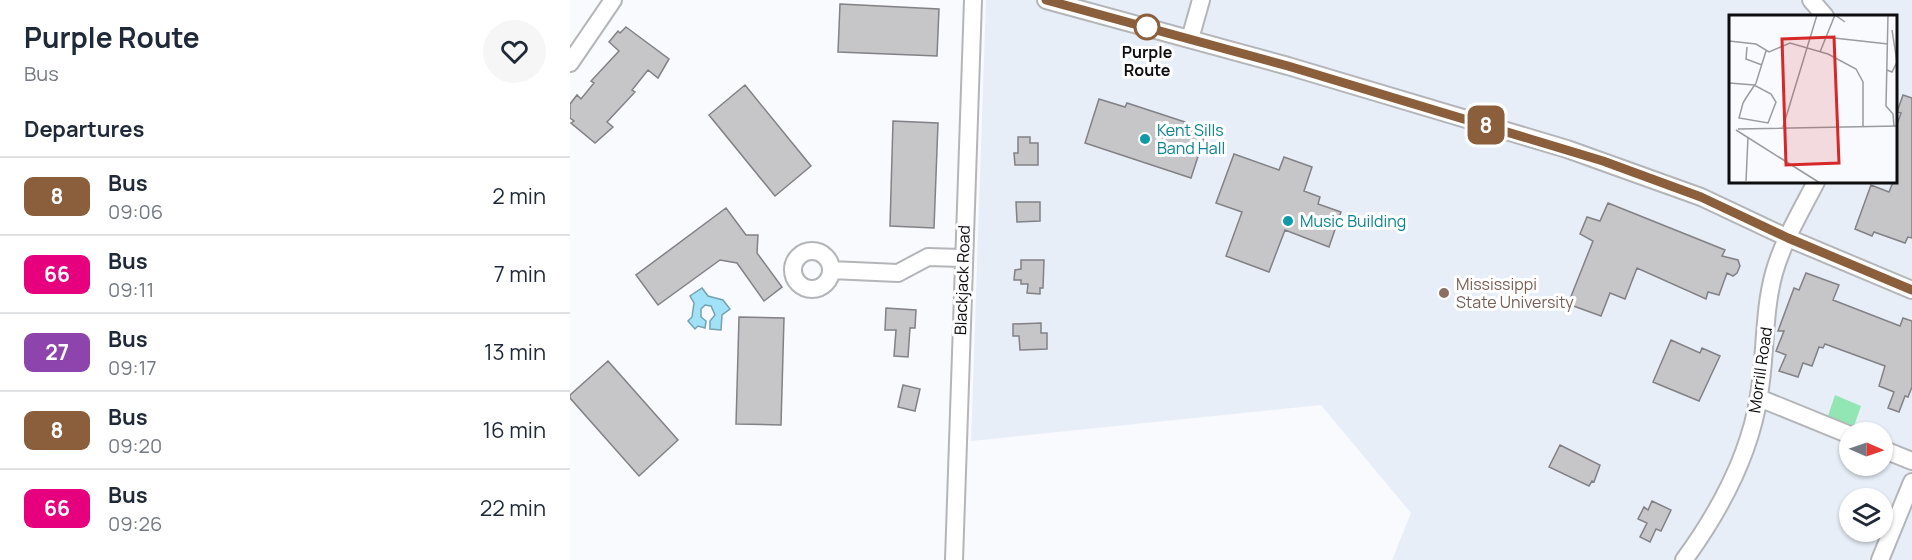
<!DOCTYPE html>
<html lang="en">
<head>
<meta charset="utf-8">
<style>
	body { margin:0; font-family:Manrope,sans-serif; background:#f6f6f7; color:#1f2937; height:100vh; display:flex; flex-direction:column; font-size:22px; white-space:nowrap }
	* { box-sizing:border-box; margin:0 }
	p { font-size:20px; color:#747a83 }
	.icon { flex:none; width:33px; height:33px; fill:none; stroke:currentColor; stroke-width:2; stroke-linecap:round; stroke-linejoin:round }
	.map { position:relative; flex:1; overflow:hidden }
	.details { display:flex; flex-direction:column; background:#fff; width:570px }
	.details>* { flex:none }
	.badge { padding:0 12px; border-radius:9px; font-size:21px; line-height:39px }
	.needle { width:39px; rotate:92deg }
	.fabs { position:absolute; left:1269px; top:422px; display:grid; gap:12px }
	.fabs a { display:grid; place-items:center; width:54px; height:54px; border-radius:50%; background:#fff; box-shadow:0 2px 4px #0004; font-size:30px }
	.map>.badge { position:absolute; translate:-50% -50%; box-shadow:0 0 0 3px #fff }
	h2 { padding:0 24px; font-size:22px; line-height:54px }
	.round { display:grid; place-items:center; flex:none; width:63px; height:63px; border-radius:32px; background:#f6f6f7 }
	.head { display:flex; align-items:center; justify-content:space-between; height:102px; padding:0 24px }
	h1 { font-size:28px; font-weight:700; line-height:45px }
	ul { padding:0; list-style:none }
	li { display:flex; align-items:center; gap:18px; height:78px; padding:0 24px; border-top:2px solid #e0e1e3 }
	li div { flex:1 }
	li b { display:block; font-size:22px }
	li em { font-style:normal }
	li .badge { min-width:66px; font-weight:700; text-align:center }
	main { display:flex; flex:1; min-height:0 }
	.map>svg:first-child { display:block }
	.built { fill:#e7eef8; fill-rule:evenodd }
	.green { fill:#92e6b3 }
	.water { fill:#a1e2f8; stroke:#75a2b2; stroke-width:1.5 }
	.building { fill:#c6c5c8; stroke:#828185; stroke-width:1.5 }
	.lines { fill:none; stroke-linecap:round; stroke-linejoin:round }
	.minor-casing { stroke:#b3b5b8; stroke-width:20 }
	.minor { stroke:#fff; stroke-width:16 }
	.line-casing { stroke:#fff; stroke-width:14 }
	.line { stroke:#8b5e3c; stroke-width:9 }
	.stop-dot { fill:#fff; stroke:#8b5e3c; stroke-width:3 }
	.culture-dot { fill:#0f9aa8; stroke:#fff; stroke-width:2 }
	.education-dot { fill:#8d6e63; stroke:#fff; stroke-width:2 }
	.labels { text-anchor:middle; stroke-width:6; stroke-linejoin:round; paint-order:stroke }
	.stop-label { font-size:16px; font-weight:bold; fill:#0d0d0f; stroke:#fff }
	.culture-label { font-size:16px; fill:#0d838f; stroke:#fff; text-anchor:start }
	.street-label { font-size:16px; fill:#0d0d0f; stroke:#fff }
	.education-label { font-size:16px; fill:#785e54; stroke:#fff; text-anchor:start }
	.inset-road { fill:none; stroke:#9a9b9e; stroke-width:1.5 }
	.view { fill:#d62828; fill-opacity:0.15; stroke:#d62828; stroke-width:3 }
	.inset-edge { fill:none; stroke:#0d0d0f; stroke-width:3 }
</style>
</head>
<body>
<main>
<section class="details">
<div class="head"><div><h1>Purple Route</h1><p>Bus</p></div><a class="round"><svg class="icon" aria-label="heart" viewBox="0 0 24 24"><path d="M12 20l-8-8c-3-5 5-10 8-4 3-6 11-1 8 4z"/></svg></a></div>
<h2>Departures</h2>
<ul>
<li><span class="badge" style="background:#8b5e3c;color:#fff">8</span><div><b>Bus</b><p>09:06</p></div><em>2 min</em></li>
<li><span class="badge" style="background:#e6007e;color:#fff">66</span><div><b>Bus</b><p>09:11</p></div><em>7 min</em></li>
<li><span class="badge" style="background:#8e44ad;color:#fff">27</span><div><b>Bus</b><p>09:17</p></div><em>13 min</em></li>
<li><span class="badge" style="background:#8b5e3c;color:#fff">8</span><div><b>Bus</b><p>09:20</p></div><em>16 min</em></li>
<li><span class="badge" style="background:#e6007e;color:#fff">66</span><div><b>Bus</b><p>09:26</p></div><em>22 min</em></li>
</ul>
</section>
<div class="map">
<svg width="1342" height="560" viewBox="0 0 1342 560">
	<rect width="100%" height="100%" fill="#f8fafe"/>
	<path class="built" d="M 416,0 L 1342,0 L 1342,560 L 822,560 L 841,513 L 751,405 L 401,441 ZM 1160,16 L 1326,16 L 1326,182 L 1160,182 ZM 1280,432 L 1312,432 L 1312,465 L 1280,465 ZM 1280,498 L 1312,498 L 1312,531 L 1280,531 Z"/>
	<path class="green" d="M 1265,395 L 1291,406 L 1284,426 L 1258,416 Z"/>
	<path class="water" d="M 132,288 L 138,296 L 153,300 L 160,309 L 152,315 L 151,330 L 140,329 L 140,321 L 145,315 L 141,306 L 135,305 L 131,309 L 131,317 L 136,321 L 135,328 L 128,326 L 125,329 L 118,321 L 122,317 L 124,303 L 120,296 Z"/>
	<path class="building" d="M 270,4 L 369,9 L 367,56 L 268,52 Z
		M 56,27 L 99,59 L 88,78 L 78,70 L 62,90 L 65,92 L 37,122 L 43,127 L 25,143 L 1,123 L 4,121 L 0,118 L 0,104 L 7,95 L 11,99 L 24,83 L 21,81 L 49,51 L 39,42 L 48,31 L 50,33 Z
		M 175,85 L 241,166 L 205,196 L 139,115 Z
		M 1333,95 L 1342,98 L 1342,238 L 1338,237 L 1335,243 L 1304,232 L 1302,236 L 1285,229 L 1301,185 L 1319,192 L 1323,182 L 1326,182 L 1326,127 L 1331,113 L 1327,112 Z
		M 529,99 L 555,107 L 557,103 L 615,122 L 613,128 L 635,135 L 621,178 L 515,143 Z
		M 323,121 L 368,123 L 364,228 L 320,226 Z
		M 448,137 L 460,137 L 460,143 L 468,143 L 468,165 L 445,165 L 444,153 L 448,153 Z
		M 664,154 L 709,170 L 714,157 L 742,167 L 734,191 L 750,197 L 748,204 L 771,212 L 759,247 L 715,230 L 699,272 L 656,256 L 672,212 L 646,203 Z
		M 446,202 L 470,202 L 470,221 L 447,222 Z
		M 1038,203 L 1155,250 L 1152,256 L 1168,260 L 1170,266 L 1167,273 L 1163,276 L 1157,273 L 1149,295 L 1138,292 L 1136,299 L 1067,268 L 1055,299 L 1040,293 L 1031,316 L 998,304 L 1023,241 L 1010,234 L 1017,217 L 1030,221 Z
		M 156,208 L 176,235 L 188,235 L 187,253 L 212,287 L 194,301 L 167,263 L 150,260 L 88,305 L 66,275 Z
		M 451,260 L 474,260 L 473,288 L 470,288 L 470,294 L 457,293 L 458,284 L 451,284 L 451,280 L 444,280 L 445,270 L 451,269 Z
		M 1236,273 L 1269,285 L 1263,300 L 1330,326 L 1333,318 L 1342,321 L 1342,387 L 1338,397 L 1335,396 L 1329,412 L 1318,408 L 1324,392 L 1309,386 L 1315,366 L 1255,344 L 1253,348 L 1249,347 L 1242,366 L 1233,363 L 1228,377 L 1209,371 L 1216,355 L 1206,351 L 1214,331 L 1208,331 L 1224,288 L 1229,290 Z
		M 316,308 L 346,310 L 345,328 L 340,328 L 338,357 L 324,356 L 326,330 L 315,330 Z
		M 169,317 L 214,318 L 211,425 L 166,424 Z
		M 471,323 L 471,333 L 477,333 L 477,349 L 450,350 L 449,336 L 443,336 L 443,324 Z
		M 1101,340 L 1130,353 L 1132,348 L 1150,356 L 1129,401 L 1083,382 Z
		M 38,361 L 108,440 L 69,476 L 0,398 L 0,395 Z
		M 333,385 L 350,389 L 345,411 L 328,407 Z
		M 990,445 L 1030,465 L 1024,482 L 1022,481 L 1019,486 L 979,467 Z
		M 1082,501 L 1101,510 L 1091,531 L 1086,529 L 1080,542 L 1070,537 L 1077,523 L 1068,519 L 1074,507 L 1078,510 Z"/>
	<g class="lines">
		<g class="minor-casing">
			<path id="minor" d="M 476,0 L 718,66 L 997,149 L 1131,197 L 1218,238 L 1342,290
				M 1241,0 L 1255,16
				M 620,39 L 631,0
				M 0,63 L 43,0
				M223 270a19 19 0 1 1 38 0a19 19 0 1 1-38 0Z
				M 261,270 L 328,273 L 358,257 L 392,258
				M 1189,398 L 1280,435
				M 1312,449 L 1342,461
				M 384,560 L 403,0
				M 1114,560 C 1149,512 1180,455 1189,395 C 1196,355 1193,313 1204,273 C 1213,241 1231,211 1246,182
				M 1310,560 L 1342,482"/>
		</g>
		<use href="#minor" class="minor"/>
	</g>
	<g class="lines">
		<g class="line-casing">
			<path id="line" d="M 476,0 L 718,66 L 1033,161 L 1131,197 L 1218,238 L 1342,290"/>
		</g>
		<use href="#line" class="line"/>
	</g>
	<circle class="stop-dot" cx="577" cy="27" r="12"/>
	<g class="culture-dot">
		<circle cx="575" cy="139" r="6"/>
		<circle cx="718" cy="221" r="6"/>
	</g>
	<circle class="education-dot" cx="874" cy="293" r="6"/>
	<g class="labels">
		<g class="stop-label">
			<text x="577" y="58">Purple<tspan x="577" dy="18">Route</tspan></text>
		</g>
		<g class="culture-label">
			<text x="587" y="136">Kent Sills<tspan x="587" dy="18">Band Hall</tspan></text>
			<text x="730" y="227">Music Building</text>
		</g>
		<g class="street-label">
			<text transform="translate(392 280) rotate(-88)" y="6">Blackjack Road</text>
			<text transform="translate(1190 370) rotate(-82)" y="6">Morrill Road</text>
		</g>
		<g class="education-label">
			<text x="886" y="290">Mississippi<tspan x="886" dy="18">State University</tspan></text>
		</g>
	</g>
	<g transform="translate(1159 15)">
		<rect width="168" height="168" fill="#f8fafe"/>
		<path class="inset-road" d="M 159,0 L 157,91 L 164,99 L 165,111M 96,22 L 159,29M 0,26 L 27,29 L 40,37 L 61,28 L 99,39 L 127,54 L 134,67 L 134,112M 18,32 L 17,44 L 33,50M 91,37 L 106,0 L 116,7M 158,55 L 163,57 L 168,47 L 163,15M 0,68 L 25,70 L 42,79 L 47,87 L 39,108 L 10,103 L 14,88 L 17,83 L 25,71 L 25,70 L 26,70 L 27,68 L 37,36M 54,112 L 88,0M 9,114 L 168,111M 7,115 L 91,168M 17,166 L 19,122"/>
		<path class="view" d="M 105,22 L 110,148 L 57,150 L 53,24 Z"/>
		<rect width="168" height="168" class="inset-edge"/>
	</g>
</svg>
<div class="fabs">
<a><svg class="needle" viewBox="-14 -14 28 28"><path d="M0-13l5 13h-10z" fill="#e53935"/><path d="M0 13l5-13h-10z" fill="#747a83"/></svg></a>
<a><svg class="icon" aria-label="layers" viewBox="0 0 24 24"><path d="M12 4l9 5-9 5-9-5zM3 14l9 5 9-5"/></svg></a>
</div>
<b class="badge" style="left:916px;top:125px;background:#8b5e3c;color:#fff">8</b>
</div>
</main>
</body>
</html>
